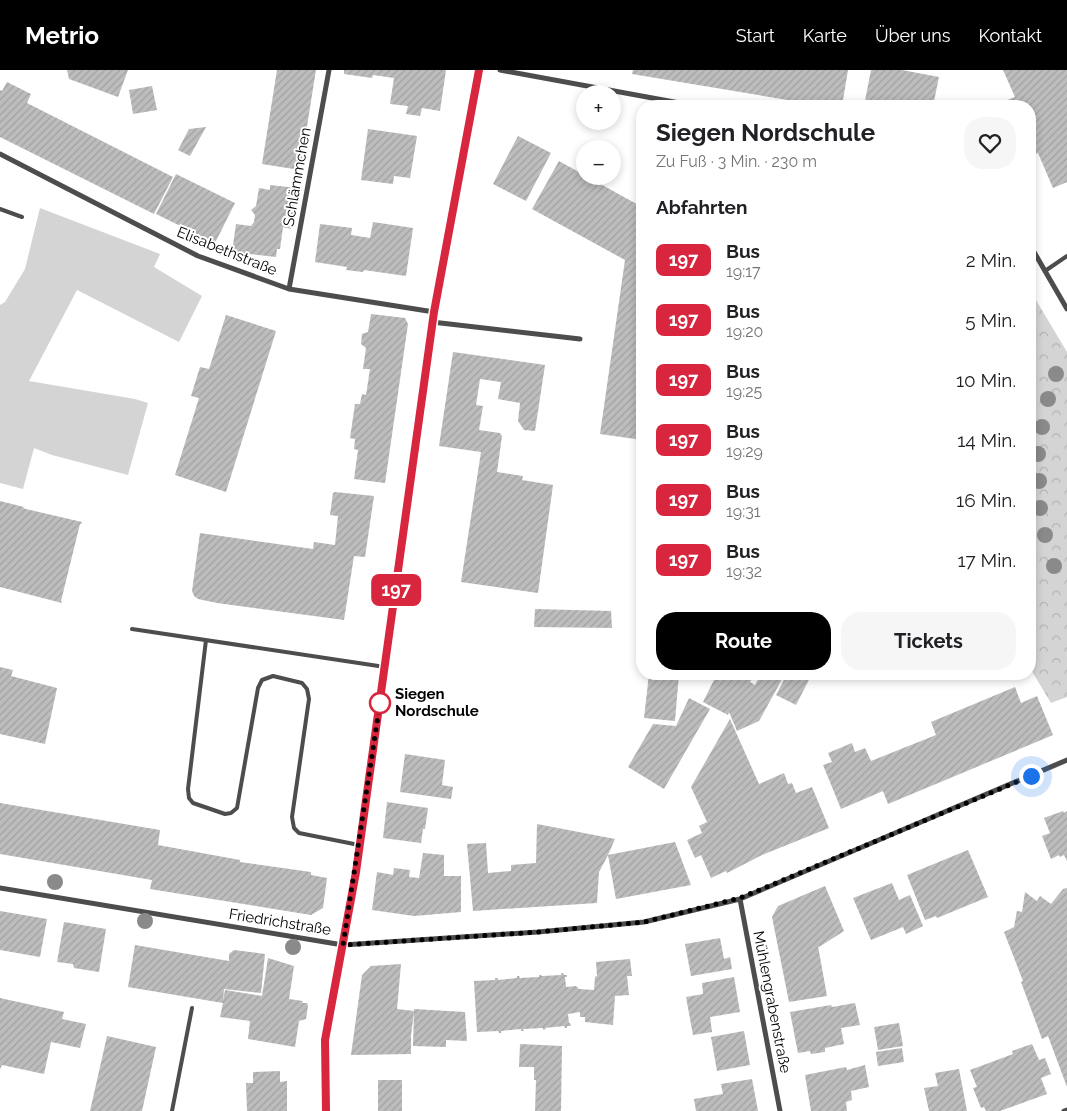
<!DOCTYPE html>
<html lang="de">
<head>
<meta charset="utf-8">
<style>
	body { margin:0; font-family:Raleway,sans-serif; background:#f6f6f6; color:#202124; height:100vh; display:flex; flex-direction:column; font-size:19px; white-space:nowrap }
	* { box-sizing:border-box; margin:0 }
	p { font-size:16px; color:#757577 }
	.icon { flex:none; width:28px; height:28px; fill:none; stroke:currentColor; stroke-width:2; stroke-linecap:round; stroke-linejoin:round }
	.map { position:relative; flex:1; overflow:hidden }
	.side { position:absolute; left:636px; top:30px; width:400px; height:580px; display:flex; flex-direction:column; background:#fff; border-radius:20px; box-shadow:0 2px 8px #0003 }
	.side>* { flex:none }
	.badge { padding:0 10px; border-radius:8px; font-size:18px; line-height:32px }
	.controls { position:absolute; left:576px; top:15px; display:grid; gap:10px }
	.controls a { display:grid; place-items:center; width:45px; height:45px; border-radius:50%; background:#fff; box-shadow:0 2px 8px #0003; font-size:25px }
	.you { position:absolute; width:25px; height:25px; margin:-12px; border:4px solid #fff; border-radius:50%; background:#1a73e8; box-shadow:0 0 0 8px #1a73e833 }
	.map>.badge { position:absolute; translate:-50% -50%; box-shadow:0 0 0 2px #fff }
	h2 { padding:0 20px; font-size:19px; line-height:45px }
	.round { display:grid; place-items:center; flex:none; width:52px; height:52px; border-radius:20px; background:#f6f6f6 }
	.summary { display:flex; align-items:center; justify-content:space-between; height:85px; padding:0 20px }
	h1 { font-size:24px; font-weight:700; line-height:38px }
	.primary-button { display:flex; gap:10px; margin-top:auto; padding:10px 20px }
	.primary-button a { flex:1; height:58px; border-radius:20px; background:#000; color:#fff; font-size:20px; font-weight:700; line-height:58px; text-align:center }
	.primary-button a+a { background:#f6f6f6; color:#202124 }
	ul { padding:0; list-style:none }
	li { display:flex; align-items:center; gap:15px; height:60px; padding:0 20px }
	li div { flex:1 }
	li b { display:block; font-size:19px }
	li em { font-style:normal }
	li .badge { min-width:55px; font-weight:700; text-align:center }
	header { display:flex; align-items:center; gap:30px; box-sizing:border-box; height:70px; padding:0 25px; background:#000; color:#fff }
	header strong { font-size:24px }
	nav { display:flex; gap:28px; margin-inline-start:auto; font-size:18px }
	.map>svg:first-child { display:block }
	.green { fill:#d4d4d4 }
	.forest { fill:url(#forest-crowns) }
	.building { fill:url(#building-hatch) }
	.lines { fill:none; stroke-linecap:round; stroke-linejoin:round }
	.lane { stroke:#4d4d4d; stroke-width:4 }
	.street { stroke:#4d4d4d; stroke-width:5 }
	.tree { fill:#8a8a8a }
	.line-casing { stroke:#fff; stroke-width:11 }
	.line { stroke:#d7263d; stroke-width:8 }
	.walk { stroke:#000; stroke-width:5; stroke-dasharray:0 9 }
	.stop-dot { fill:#fff; stroke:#d7263d; stroke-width:2.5 }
	.labels { text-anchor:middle; stroke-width:4; stroke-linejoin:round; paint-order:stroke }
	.street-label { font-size:15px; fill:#000; stroke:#fff }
	.stop-label { font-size:15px; font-weight:bold; fill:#000; stroke:#fff; text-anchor:start }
</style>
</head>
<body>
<header>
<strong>Metrio</strong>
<nav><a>Start</a><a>Karte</a><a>Über uns</a><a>Kontakt</a></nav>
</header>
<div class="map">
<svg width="1067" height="1041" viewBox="0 0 1067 1041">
	<defs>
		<pattern id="forest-crowns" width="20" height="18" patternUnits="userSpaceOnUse" patternTransform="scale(1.25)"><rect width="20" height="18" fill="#d4d4d4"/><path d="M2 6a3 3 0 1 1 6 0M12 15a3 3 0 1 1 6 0" fill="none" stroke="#b4b4b4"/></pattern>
		<pattern id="building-hatch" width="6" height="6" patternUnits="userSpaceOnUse" patternTransform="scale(1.25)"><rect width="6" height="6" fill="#bdbdbd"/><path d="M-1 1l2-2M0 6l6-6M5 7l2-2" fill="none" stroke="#a1a1a1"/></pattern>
	</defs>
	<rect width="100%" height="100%" fill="#fff"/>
	<path class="green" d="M 40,138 L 160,184 L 154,197 L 202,226 L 179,272 L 77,220 L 29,311 L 135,329 L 148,333 L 128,405 L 52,385 L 34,378 L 23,419 L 0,413 L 0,235 L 5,232 L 25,199 Z"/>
	<path class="forest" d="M 1030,220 L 1067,282 L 1067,627 L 1051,633 L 1030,598 Z"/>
	<path class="building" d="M 67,0 L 128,0 L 118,27 L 69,9 Z
		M 277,0 L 316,0 L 300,100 L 262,94 Z
		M 344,0 L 446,0 L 440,41 L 422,38 L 420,46 L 406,44 L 408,36 L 390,34 L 394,8 L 373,5 L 372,8 L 344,4 Z
		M 633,0 L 848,0 L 842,36 L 823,36 L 632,4 Z
		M 871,0 L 902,0 L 939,7 L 933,36 L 864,36 Z
		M 1003,0 L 1067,0 L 1067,112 L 1053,118 L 1038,83 L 1030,86 L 1030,36 L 1010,36 L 1007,30 L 1015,27 Z
		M 7,12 L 31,24 L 27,33 L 173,107 L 154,144 L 0,67 L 0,20 L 2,21 Z
		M 152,16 L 157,40 L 133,44 L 129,20 Z
		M 206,57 L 190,86 L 178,80 L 189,59 Z
		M 368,59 L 417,66 L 410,108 L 394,106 L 393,114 L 361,110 Z
		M 518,66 L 551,83 L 526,131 L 493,114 Z
		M 559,91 L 642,137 L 642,370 L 600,364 L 625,190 L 532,139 Z
		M 176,104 L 235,133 L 215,173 L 156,144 Z
		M 270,115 L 297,118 L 291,159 L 283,157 L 280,179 L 277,179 L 276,187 L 232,182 L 236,154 L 251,156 L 254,152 L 255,145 L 251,140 L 256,136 L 259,118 L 270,120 Z
		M 373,152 L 413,158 L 406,206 L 364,200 L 363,202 L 346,200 L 347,197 L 315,192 L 320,154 L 352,158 L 351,165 L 370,168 Z
		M 371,244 L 405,248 L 408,254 L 385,413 L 354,409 L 358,380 L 354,379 L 355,369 L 350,368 L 355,334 L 360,334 L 362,324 L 366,325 L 370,299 L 363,299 L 366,278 L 361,274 L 362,264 L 368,262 Z
		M 226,245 L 276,261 L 226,422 L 175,405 L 199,328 L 191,326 L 200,297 L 209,299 Z
		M 453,282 L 545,295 L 535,361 L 524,360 L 518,351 L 520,333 L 498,329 L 501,312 L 480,309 L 476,335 L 483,336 L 479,360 L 500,363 L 502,366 L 497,402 L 523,406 L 522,410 L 553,415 L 538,523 L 461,512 L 481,382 L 439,376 Z
		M 335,422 L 374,426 L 365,487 L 354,486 L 344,550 L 217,533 L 198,529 L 194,526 L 192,521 L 200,463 L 313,479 L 314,472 L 335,475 L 338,446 L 330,445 L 333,423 Z
		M 0,431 L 24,437 L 23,438 L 26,439 L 82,452 L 81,454 L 80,454 L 61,531 L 62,533 L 0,517 Z
		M 535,539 L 611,541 L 612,558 L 534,557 Z
		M 0,597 L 13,600 L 11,606 L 57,618 L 45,674 L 0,664 Z
		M 649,604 L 679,604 L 675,651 L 644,648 Z
		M 717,604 L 755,604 L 750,612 L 755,615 L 761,604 L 785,604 L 759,651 L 737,661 L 729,642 L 728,645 L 703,632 Z
		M 787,604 L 827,604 L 824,610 L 812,604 L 796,635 L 776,625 Z
		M 1015,617 L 1021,633 L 1037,626 L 1053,665 L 888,734 L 883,721 L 841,739 L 823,695 L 832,692 L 828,683 L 852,673 L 855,682 L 865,678 L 871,691 L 936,665 L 931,652 Z
		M 689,628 L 710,639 L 664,719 L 628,697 L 653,654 L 676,656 Z
		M 730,649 L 759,714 L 784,703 L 788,714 L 792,713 L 796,723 L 812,717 L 829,758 L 762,785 L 727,803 L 726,801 L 711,808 L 701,785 L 695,788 L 687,770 L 702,763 L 699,756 L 707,752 L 691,717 Z
		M 405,684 L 445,690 L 442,715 L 453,717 L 451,729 L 400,722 Z
		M 387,732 L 428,738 L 425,759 L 423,759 L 421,773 L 383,768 Z
		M 0,733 L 160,760 L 158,775 L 240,790 L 240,792 L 311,802 L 311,805 L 327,808 L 323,838 L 311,845 L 150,819 L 152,810 L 0,784 Z
		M 1063,741 L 1064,743 L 1067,741 L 1067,791 L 1064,785 L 1060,787 L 1059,785 L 1051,789 L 1042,766 L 1050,763 L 1044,748 Z
		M 537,754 L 615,769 L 608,785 L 675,772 L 691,815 L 616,829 L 608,785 L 599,802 L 597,833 L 473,841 L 467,774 L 486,773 L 488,803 L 511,801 L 511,795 L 536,793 Z
		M 968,780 L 988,827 L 937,848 L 936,846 L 925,850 L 907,805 Z
		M 423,783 L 444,785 L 444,806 L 461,806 L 461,842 L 414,846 L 372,840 L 377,802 L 393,805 L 394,798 L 410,800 L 409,807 L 419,808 Z
		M 892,813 L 899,830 L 910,825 L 923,856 L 906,864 L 903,857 L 871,870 L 853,828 Z
		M 825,816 L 844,861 L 819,877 L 818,876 L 827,926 L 789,932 L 772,847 L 778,836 Z
		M 1067,818 L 1067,1017 L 1048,966 L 1042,969 L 1021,912 L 1023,911 L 1004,862 L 1014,857 L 1017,841 L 1022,842 L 1025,822 L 1037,831 L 1040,826 L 1051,834 L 1063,819 Z
		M 0,841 L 47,849 L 40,887 L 0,880 Z
		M 64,852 L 106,859 L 99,902 L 74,898 L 73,894 L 57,892 Z
		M 720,868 L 724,889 L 730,887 L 732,899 L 691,906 L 685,874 Z
		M 135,875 L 229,891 L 229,884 L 234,880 L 265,884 L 261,923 L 224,919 L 223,931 L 225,920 L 262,926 L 268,888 L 294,896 L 289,929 L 303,931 L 302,933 L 307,933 L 308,936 L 306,949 L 299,951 L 295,977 L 248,969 L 250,951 L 220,947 L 223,933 L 128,917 Z
		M 630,889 L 632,906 L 627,906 L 629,925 L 615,926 L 613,955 L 585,952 L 585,947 L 580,947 L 580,942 L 568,944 L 569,953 L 570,953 L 571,956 L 567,956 L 567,958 L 565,958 L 564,956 L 545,958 L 546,959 L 543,960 L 543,958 L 523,959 L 524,961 L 521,961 L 521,959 L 501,961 L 501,963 L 499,963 L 498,961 L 477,962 L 474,911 L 495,910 L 495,908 L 498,908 L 498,910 L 517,908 L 517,906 L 519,906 L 520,908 L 539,907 L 539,905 L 541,905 L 542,906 L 561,905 L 561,903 L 563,903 L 564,905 L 567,905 L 567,907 L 565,907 L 566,917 L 576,916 L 579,919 L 594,920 L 595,907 L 597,906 L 596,892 Z
		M 401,894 L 397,939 L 414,941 L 414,939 L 465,942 L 467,971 L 446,970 L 446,977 L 413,976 L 414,941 L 411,966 L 411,984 L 351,985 L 362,905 L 371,896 Z
		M 734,907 L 740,942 L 710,947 L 712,962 L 693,965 L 686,927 L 703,924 L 702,913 Z
		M 0,928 L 64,942 L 62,949 L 86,954 L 80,978 L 51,972 L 44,1004 L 2,995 L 0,999 Z
		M 855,933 L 860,955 L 841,958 L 844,974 L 825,978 L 825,982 L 811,984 L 810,981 L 798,983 L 790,942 L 831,935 L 832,937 Z
		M 899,953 L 903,976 L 878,980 L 874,957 Z
		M 744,961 L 750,995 L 717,1001 L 711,967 Z
		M 107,966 L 156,977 L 142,1041 L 90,1041 Z
		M 520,974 L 562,976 L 561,1041 L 535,1041 L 536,1010 L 534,1010 L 534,997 L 519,997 Z
		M 1032,974 L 1039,990 L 1045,988 L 1051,1004 L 1041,1008 L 1047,1024 L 1000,1041 L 986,1041 L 984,1037 L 981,1038 L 973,1018 L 977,1017 L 970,1000 L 1013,984 L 1012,981 Z
		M 902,978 L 904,992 L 878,996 L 876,982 Z
		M 865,995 L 869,1017 L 851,1021 L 852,1030 L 846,1032 L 847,1041 L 811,1041 L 805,1005 L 846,997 L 847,1000 Z
		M 959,999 L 967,1041 L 929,1041 L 924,1018 L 938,1016 L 935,1003 Z
		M 280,1001 L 280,1012 L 287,1011 L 287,1041 L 247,1041 L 246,1013 L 253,1013 L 253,1002 Z
		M 752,1009 L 758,1041 L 696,1041 L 694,1029 L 723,1024 L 721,1014 Z
		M 378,1010 L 402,1010 L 402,1041 L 378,1041 Z"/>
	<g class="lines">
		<path class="lane" d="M 0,139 L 22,147
			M 1045,201 L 1067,186
			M 132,559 L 385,597
			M 206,570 L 188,719 L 189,728 L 193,733 L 225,744 L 231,743 L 237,738 L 258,618 L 262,610 L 273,606 L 302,613 L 307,619 L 309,629 L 292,747 L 294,758 L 299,763 L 359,775
			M 172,1041 L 192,938"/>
		<path class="street" d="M 500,0 L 696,36
			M 0,84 L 198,186 L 289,219 L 434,242
			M 1030,175 L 1067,239
			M 289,219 L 329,0
			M 432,252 L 580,269
			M 0,818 L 343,875 L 538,862 L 644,852 L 740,829 L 1067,690
			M 740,829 L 780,1041
			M 326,1041 L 325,970 L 356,802 L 434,242 L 479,0
			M 1064,1041 L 1067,1040"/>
	</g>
	<g class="tree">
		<circle cx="1056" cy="304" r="8"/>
		<circle cx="1048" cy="329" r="8"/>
		<circle cx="1042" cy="357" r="8"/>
		<circle cx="1038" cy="384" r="8"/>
		<circle cx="1039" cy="411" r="8"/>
		<circle cx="1040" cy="438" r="8"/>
		<circle cx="1045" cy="465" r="8"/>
		<circle cx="1054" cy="496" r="8"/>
		<circle cx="55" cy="812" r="8"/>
		<circle cx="145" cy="851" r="8"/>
		<circle cx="293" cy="877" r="8"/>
	</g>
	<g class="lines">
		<g class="line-casing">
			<path id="line" d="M 326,1041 L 325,970 L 356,802 L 434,242 L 479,0"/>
		</g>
		<use href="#line" class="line"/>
		<path class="walk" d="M 380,633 L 343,875 L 538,862 L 644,852 L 740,828 L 1031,706"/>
	</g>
	<circle class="stop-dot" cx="380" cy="633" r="10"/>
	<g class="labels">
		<g class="street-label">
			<text transform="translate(297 107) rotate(-80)" y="5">Schlämmchen</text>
			<text transform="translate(227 181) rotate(22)" y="5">Elisabethstraße</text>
			<text transform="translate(280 852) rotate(9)" y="5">Friedrichstraße</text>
			<text transform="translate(772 932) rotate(79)" y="5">Mühlengrabenstraße</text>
		</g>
		<g class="stop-label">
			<text x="395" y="629">Siegen<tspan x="395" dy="17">Nordschule</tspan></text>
		</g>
	</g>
</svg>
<div class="controls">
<a>+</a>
<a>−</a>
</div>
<div class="you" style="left:1031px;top:706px"></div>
<b class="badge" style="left:396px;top:520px;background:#d7263d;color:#fff">197</b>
<section class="side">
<div class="summary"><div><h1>Siegen Nordschule</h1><p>Zu Fuß · 3 Min. · 230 m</p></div><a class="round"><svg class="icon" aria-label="heart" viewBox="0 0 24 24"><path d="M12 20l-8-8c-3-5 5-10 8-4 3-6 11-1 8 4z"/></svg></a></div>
<h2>Abfahrten</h2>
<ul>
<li><span class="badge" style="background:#d7263d;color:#fff">197</span><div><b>Bus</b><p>19:17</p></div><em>2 Min.</em></li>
<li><span class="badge" style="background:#d7263d;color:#fff">197</span><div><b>Bus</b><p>19:20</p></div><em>5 Min.</em></li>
<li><span class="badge" style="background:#d7263d;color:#fff">197</span><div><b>Bus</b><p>19:25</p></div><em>10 Min.</em></li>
<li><span class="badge" style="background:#d7263d;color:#fff">197</span><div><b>Bus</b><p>19:29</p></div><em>14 Min.</em></li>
<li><span class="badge" style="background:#d7263d;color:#fff">197</span><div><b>Bus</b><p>19:31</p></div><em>16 Min.</em></li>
<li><span class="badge" style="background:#d7263d;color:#fff">197</span><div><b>Bus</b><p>19:32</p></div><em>17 Min.</em></li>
</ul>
<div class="primary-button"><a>Route</a><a>Tickets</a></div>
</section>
</div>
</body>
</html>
